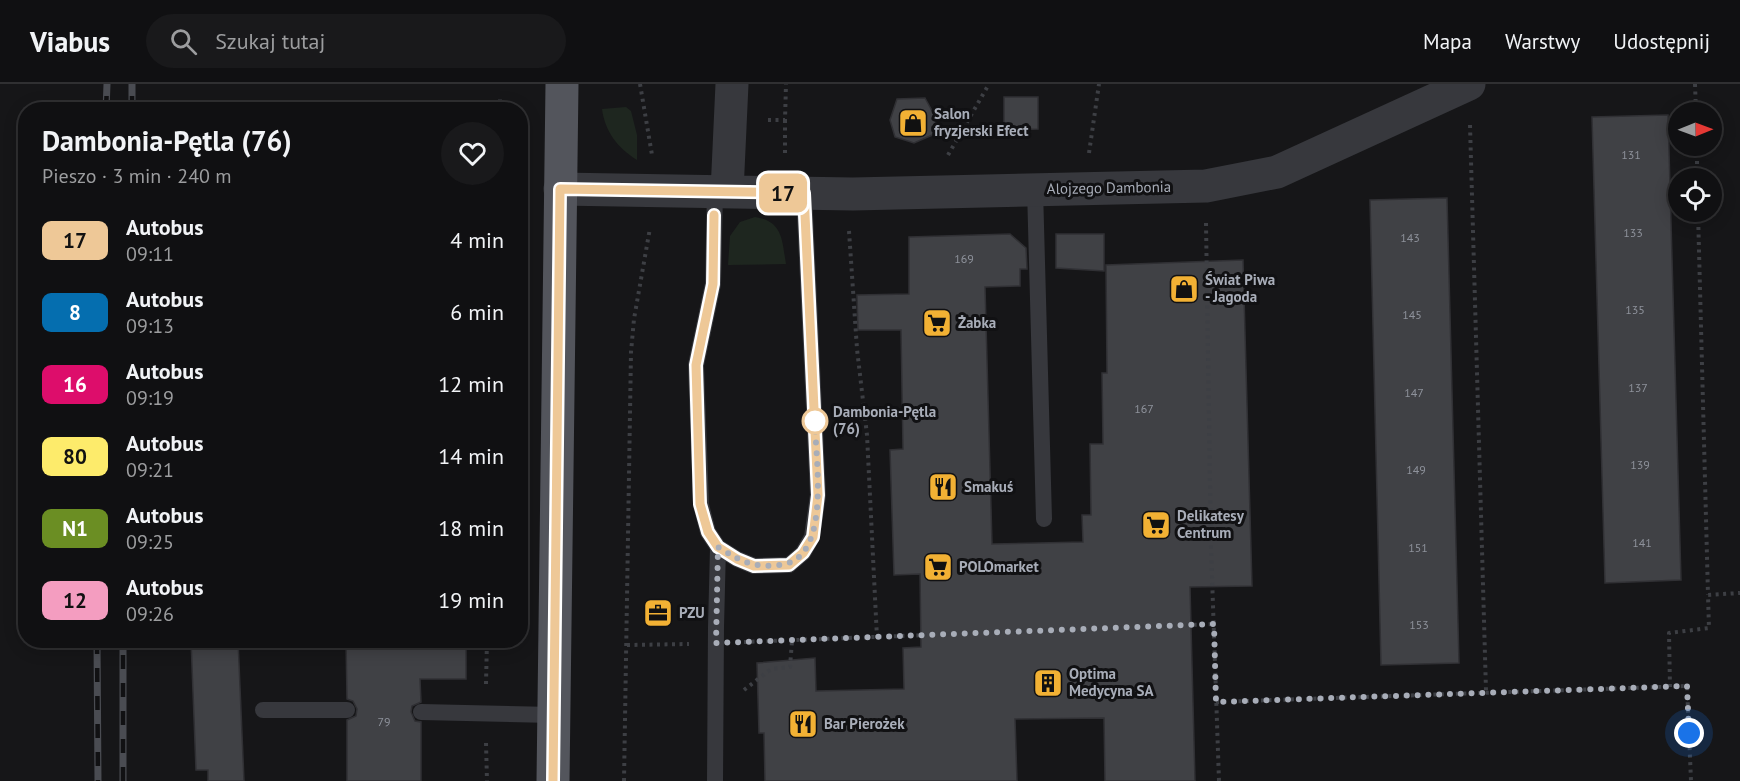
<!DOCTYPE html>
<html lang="pl">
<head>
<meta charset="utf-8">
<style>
	body { margin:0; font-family:"PT Sans",sans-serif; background:#19191b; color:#f1f3f6; height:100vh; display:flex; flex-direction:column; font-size:22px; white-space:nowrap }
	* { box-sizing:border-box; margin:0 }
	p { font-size:20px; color:#9c9d9f }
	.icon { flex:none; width:33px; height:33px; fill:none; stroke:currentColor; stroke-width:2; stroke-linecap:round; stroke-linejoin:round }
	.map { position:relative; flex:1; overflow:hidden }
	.sheet { position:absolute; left:18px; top:18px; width:510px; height:546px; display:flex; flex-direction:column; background:#101012; border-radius:24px; box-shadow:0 3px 15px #0003,0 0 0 2px #303032 }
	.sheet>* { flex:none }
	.badge { padding:0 12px; border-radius:9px; font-size:21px; line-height:39px }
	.needle { width:39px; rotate:89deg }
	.buttons { position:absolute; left:1668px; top:18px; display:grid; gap:12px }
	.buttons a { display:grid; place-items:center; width:54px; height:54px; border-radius:50%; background:#101012; box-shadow:0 3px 15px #0003,0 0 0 2px #303032; font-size:30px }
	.you { position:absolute; width:30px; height:30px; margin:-15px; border:4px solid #fff; border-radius:50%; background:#1a73e8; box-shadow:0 0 0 9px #1a73e833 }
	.map>.badge { position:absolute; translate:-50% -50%; box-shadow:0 0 0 3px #fff }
	.round { display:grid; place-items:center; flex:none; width:63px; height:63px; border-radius:32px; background:#19191b }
	.headline { display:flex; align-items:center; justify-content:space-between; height:102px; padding:0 24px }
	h1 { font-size:28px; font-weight:700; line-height:45px }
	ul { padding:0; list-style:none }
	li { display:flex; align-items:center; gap:18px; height:72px; padding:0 24px }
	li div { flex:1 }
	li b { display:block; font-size:22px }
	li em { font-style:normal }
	li .badge { min-width:66px; font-weight:700; text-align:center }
	header { display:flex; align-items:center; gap:36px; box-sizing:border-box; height:84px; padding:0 30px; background:#101012; border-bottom:2px solid #303032 }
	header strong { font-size:28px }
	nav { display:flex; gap:33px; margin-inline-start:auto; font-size:21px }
	.search { width:420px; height:54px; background:#19191b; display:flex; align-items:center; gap:15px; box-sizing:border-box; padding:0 21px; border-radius:33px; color:#9c9d9f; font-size:22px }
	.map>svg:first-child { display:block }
	.green { fill:#1e261f }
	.building { fill:#404145; stroke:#303034; stroke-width:1.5 }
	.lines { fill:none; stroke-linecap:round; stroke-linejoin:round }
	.path { stroke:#3d3f44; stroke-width:4; stroke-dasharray:3 4.5; stroke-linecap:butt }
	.service { stroke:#37383d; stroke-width:16 }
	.minor { stroke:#37383d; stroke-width:33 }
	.primary { stroke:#53555c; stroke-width:33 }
	.rail-casing { stroke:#4a4c52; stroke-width:7 }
	.rail { stroke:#111113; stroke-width:4.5; stroke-dasharray:14; stroke-linecap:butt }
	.line-casing { stroke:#fff; stroke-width:14 }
	.line { stroke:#eec897; stroke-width:9 }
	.walk { stroke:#a8adb8; stroke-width:6; stroke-dasharray:0 10.8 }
	.stop-dot { fill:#fff; stroke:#eec897; stroke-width:3 }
	.labels { text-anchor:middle; stroke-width:6; stroke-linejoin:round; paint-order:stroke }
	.number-label { font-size:12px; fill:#8e929b }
	.poi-label { font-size:15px; font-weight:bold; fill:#a8adb8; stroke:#111113; text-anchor:start }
	.street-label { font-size:15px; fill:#a8adb8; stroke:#111113 }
	.stop-label { font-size:15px; font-weight:bold; fill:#a8adb8; stroke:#111113; text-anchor:start }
</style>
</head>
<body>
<header>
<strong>Viabus</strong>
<div class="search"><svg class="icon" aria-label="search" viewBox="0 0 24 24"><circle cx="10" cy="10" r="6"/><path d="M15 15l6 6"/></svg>Szukaj tutaj</div>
<nav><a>Mapa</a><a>Warstwy</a><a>Udostępnij</a></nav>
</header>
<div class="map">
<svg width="1740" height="697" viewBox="0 0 1740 697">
	<rect width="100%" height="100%" fill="#161618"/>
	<path class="green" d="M 626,23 L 631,27 L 637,51 L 637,76 C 618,64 605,48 602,25 Z
		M 755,133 C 783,137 782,156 786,180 L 728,181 L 730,152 L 740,138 Z"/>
	<path class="building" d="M 1004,13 L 1038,13 L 1038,45 L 1004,46 Z
		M 925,14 L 937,36 L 934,42 L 937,49 L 914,59 L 895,53 L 890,36 L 897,15 Z
		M 1668,31 L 1681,496 L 1605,499 L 1592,33 Z
		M 1447,114 L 1459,579 L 1381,581 L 1370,116 Z
		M 1010,150 L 1026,164 L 1027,185 L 1020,185 L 1020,202 L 985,203 L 992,460 L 1083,458 L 1082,431 L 1091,431 L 1090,360 L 1103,360 L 1102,289 L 1107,289 L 1106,181 L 1243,176 L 1252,502 L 1190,503 L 1195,697 L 1105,697 L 1104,634 L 1015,635 L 1017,697 L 765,697 L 764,649 L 759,649 L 757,579 L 815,574 L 816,607 L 904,605 L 903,564 L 921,563 L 920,490 L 894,491 L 890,366 L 903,365 L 901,246 L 858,246 L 857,211 L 909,210 L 909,153 Z
		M 1056,150 L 1104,150 L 1104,187 L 1056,184 Z
		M 191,556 L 238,556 L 244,697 L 208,697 L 208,686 L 196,686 Z
		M 346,556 L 466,556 L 466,595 L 420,595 L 421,618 L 412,622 L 411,628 L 415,637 L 421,638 L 421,697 L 347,697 L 347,636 L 356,632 L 357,625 L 353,617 L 347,615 Z"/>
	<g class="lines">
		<path class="path" d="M 640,0 L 652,71
			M 1695,0 L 1696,28
			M 500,26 L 500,11
			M 768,36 L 785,36 L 786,0
			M 785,36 L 785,73
			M 1470,41 L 1486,607
			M 1697,62 L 1697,94
			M 1089,69 L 1099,0
			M 948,71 L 989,0
			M 1698,128 L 1708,511
			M 1206,139 L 1211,463 L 1219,697
			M 849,147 L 857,265 L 867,351 L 877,554
			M 744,558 L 1214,540
			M 627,561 L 689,560
			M 486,600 L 487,556
			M 1670,603 L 1669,549 L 1709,544 L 1708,511 L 1740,509
			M 744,606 L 771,585 L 790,583 L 792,557
			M 1216,618 L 1687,602 L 1691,697
			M 486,659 L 487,697
			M 624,697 L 631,268 L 634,235 L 650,144"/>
		<path class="service" d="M 1035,105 L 1044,435
			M 715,108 L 713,200 L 696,281 L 701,421 L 708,448 L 718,463 L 737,475 L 754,482 L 789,481 L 803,469 L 812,453 L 818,411 L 804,109
			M 263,626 L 347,626
			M 421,628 L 553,631
			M 715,697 L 716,543 L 718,463"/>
		<path class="minor" d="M 560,105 L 853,110 L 1206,102 L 1277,88 L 1469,0
			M 727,108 L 732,0"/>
		<path class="primary" d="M 553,697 L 562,0"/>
		<g class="rail-casing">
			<path id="rail" d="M 106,26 L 107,0
				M 132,26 L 132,0
				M 97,556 L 98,697
				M 123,697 L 123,556"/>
		</g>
		<use href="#rail" class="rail"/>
	</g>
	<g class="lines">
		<g class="line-casing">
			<path id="line" d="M 553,697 L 560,105 L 804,109 L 818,411 L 813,453 L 803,469 L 789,481 L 754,482 L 737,475 L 718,463 L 708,448 L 700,420 L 696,281 L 713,200 L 714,131"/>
		</g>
		<use href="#line" class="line"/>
		<path class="walk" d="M 815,337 C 815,374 833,477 779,481 C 753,484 740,477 718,463 L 716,559 L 1214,540 L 1216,618 L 1687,602 L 1689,649"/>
	</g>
	<defs>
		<g id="shop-square" transform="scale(1.5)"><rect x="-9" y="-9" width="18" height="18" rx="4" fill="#f2b134" stroke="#111113"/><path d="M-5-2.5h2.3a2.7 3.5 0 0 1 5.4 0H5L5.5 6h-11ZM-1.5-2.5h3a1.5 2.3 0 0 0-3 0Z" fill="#111"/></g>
		<g id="supermarket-square" transform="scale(1.5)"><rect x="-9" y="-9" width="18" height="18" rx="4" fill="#f2b134" stroke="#111113"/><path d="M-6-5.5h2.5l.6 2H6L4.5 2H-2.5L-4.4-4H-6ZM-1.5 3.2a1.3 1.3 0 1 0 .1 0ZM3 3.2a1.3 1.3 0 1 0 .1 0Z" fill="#111"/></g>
		<g id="restaurant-square" transform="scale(1.5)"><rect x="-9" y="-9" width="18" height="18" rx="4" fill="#f2b134" stroke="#111113"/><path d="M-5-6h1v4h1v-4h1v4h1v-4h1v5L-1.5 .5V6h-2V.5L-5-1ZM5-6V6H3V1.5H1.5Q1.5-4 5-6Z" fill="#111"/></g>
		<g id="office-square" transform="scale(1.5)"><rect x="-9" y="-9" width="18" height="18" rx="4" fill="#f2b134" stroke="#111113"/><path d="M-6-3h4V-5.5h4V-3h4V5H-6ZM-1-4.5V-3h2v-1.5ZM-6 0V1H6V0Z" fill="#111"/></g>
		<g id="building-square" transform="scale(1.5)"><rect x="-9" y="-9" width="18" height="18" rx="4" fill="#f2b134" stroke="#111113"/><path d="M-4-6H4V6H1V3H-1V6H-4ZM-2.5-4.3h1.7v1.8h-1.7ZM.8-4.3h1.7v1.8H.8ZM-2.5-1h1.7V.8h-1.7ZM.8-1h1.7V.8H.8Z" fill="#111"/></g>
	</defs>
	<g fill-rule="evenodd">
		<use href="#shop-square" x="913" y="39"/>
		<use href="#shop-square" x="1184" y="205"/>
		<use href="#supermarket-square" x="937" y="239"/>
		<use href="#restaurant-square" x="943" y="403"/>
		<use href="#supermarket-square" x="1156" y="441"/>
		<use href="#supermarket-square" x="938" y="483"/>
		<use href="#office-square" x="658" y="529"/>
		<use href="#building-square" x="1048" y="599"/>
		<use href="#restaurant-square" x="803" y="640"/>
	</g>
	<circle class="stop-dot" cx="815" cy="337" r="12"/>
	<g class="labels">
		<g class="number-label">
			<text x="1631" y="75">131</text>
			<text x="1633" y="153">133</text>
			<text x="1410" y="158">143</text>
			<text x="964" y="179">169</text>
			<text x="1635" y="230">135</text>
			<text x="1412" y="235">145</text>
			<text x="1638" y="308">137</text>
			<text x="1414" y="313">147</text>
			<text x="1144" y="329">167</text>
			<text x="1640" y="385">139</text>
			<text x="1416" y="390">149</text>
			<text x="1642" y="463">141</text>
			<text x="1418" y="468">151</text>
			<text x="1419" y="545">153</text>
			<text x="384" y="642">79</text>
		</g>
		<g class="poi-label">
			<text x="934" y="35">Salon<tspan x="934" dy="17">fryzjerski Efect</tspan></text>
			<text x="1205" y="201">Świat Piwa<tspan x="1205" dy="17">- Jagoda</tspan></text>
			<text x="958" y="244">Żabka</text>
			<text x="964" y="408">Smakuś</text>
			<text x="1177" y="437">Delikatesy<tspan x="1177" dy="17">Centrum</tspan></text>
			<text x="959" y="488">POLOmarket</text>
			<text x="679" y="534">PZU</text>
			<text x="1069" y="595">Optima<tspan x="1069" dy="17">Medycyna SA</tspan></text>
			<text x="824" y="645">Bar Pierożek</text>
		</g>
		<g class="street-label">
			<text transform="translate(1109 104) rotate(-1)" y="5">Alojzego Dambonia</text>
		</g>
		<g class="stop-label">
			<text x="833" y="333">Dambonia-Pętla<tspan x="833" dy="17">(76)</tspan></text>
		</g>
	</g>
</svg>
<div class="buttons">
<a><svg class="needle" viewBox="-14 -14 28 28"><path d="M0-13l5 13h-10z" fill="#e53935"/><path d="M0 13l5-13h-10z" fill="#9c9d9f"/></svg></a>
<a><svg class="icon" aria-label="locate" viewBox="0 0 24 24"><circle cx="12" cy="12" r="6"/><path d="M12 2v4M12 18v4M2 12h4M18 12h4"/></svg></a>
</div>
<div class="you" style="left:1689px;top:649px"></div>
<b class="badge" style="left:783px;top:109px;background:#eec897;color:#111">17</b>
<section class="sheet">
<div class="headline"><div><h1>Dambonia-Pętla (76)</h1><p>Pieszo · 3 min · 240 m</p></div><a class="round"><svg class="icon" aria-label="heart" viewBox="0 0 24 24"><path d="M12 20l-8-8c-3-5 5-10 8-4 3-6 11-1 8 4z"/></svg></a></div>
<ul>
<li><span class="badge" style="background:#eec897;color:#111">17</span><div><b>Autobus</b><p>09:11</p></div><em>4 min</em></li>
<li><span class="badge" style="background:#056eaf;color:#fff">8</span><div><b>Autobus</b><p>09:13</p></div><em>6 min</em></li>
<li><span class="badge" style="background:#dd0d6b;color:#fff">16</span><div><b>Autobus</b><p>09:19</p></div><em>12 min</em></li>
<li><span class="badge" style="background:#fdeb6b;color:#111">80</span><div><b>Autobus</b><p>09:21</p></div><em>14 min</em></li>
<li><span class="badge" style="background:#6b8e23;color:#fff">N1</span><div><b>Autobus</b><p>09:25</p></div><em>18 min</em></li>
<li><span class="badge" style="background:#f49dc0;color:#111">12</span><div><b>Autobus</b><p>09:26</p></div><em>19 min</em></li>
</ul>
</section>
</div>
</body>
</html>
